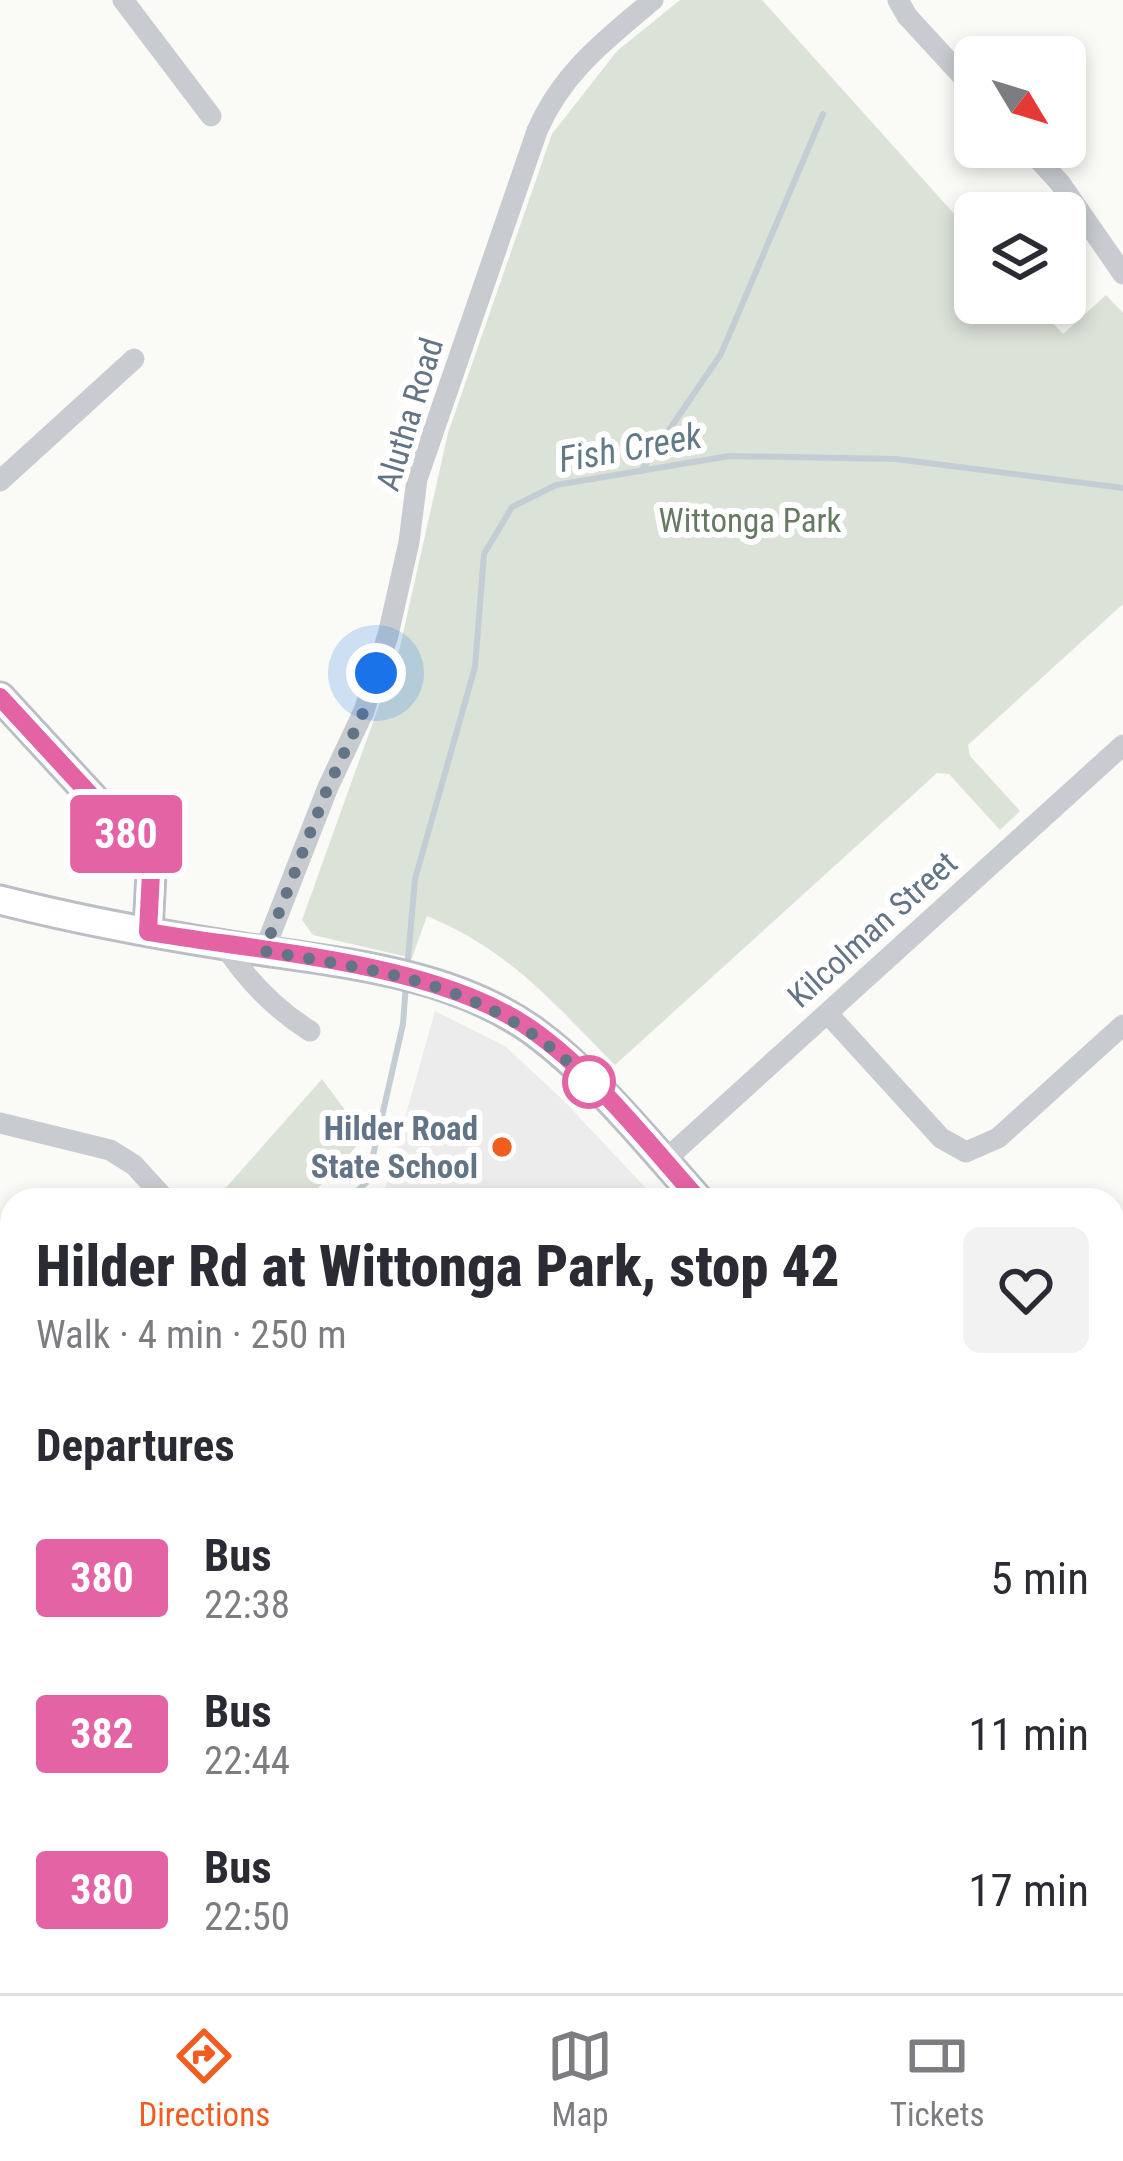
<!DOCTYPE html>
<html lang="en">
<head>
<meta charset="utf-8">
<style>
	body { margin:0; font-family:"Roboto Condensed",sans-serif; background:#f2f2f3; color:#2b2b33; height:100vh; display:flex; flex-direction:column; font-size:45px; white-space:nowrap }
	* { box-sizing:border-box; margin:0 }
	p { font-size:39px; color:#7c7c81 }
	.icon { flex:none; width:66px; height:66px; fill:none; stroke:currentColor; stroke-width:2; stroke-linecap:round; stroke-linejoin:round }
	.map { position:relative; flex:1; overflow:hidden }
	.side { position:absolute; left:0px; top:1188px; width:1125px; height:807px; display:flex; flex-direction:column; background:#fff; border-radius:36px 36px 0 0; box-shadow:0 6px 18px #0003 }
	.side>* { flex:none }
	.badge { padding:0 24px; border-radius:9px; font-size:42px; line-height:78px }
	.needle { width:78px; rotate:128deg }
	.tools { position:absolute; left:954px; top:36px; display:grid; gap:24px }
	.tools a { display:grid; place-items:center; width:132px; height:132px; border-radius:18px; background:#fff; box-shadow:0 6px 18px #0003; font-size:60px }
	.you { position:absolute; width:60px; height:60px; margin:-30px; border:9px solid #fff; border-radius:50%; background:#1a73e8; box-shadow:0 0 0 18px #1a73e833 }
	.map>.badge { position:absolute; translate:-50% -50%; box-shadow:0 0 0 6px #fff }
	h2 { padding:0 36px; font-size:45px; line-height:108px }
	.round { display:grid; place-items:center; flex:none; width:126px; height:126px; border-radius:18px; background:#f2f2f3 }
	.overview { display:flex; align-items:center; justify-content:space-between; height:204px; padding:0 36px }
	h1 { font-size:57px; font-weight:800; line-height:90px }
	ul { padding:0; list-style:none }
	li { display:flex; align-items:center; gap:36px; height:156px; padding:0 36px }
	li div { flex:1 }
	li b { display:block; font-size:45px }
	li em { font-style:normal }
	li .badge { min-width:132px; font-weight:700; text-align:center }
	.tab-bar { display:flex; justify-content:space-around; align-items:center; height:168px; border-top:3px solid #e1e1e2; background:#fff; font-size:33px; color:#7c7c81 }
	.tab-bar a { display:grid; justify-items:center; gap:6px }
	.tab-bar .current { color:#f25c1f }
	.map>svg:first-child { display:block }
	.built { fill:#ebeceb }
	.green { fill:#dbe2d8 }
	.lines { fill:none; stroke-linecap:round; stroke-linejoin:round }
	.stream { stroke:#c3cdd3; stroke-width:6 }
	.secondary-casing { stroke:#b9bfc4; stroke-width:33 }
	.street { stroke:#c8ccd0; stroke-width:21 }
	.secondary { stroke:#fff; stroke-width:27 }
	.line-casing { stroke:#fff; stroke-width:27 }
	.line { stroke:#e463a4; stroke-width:18 }
	.walk { stroke:#627485; stroke-width:12; stroke-dasharray:0 21.6 }
	.stop-dot { fill:#fff; stroke:#e463a4; stroke-width:6 }
	.poi-dot { fill:#f25c1f; stroke:#fff; stroke-width:4.5 }
	.labels { text-anchor:middle; stroke-width:12; stroke-linejoin:round; paint-order:stroke }
	.street-label { font-size:33px; fill:#627485; stroke:#fff }
	.park-label { font-size:33px; fill:#667b62; stroke:#fff }
	.poi-label { font-size:33px; font-weight:bold; fill:#627485; stroke:#fff; text-anchor:end }
	.water-label { font-size:36px; font-style:italic; fill:#637a86; stroke:#fff }
</style>
</head>
<body>
<div class="map">
<svg width="1123" height="1993" viewBox="0 0 1123 1993">
	<rect width="100%" height="100%" fill="#fafaf7"/>
	<path class="built" d="M 435,1011 L 505,1046 L 564,1101 L 657,1200 L 377,1200 L 384,1193 Z"/>
	<path class="green" d="M 680,0 L 762,0 L 975,237 L 975,303 L 1035,303 L 1063,334 L 1106,295 L 1123,313 L 1123,604 L 968,745 L 970,756 L 1020,811 L 1000,830 L 949,774 L 937,773 L 615,1065 C 552,1002 511,951 427,916 L 412,958 L 313,935 L 302,920 L 400,647 L 448,433 L 552,134 L 617,51 Z
		M 322,1079 L 365,1137 L 307,1200 L 215,1200 Z
		M 12,1408 L 12,1542 L 7,1549 L 12,1554 L 12,1634 L 0,1639 L 0,1420 Z"/>
	<g class="lines">
		<path class="stream" d="M 641,471 L 721,354 L 823,114
			M 407,970 L 415,879 L 475,667 L 484,554 L 512,507 L 556,485 L 729,456 L 896,459 L 1123,488
			M 347,1200 L 367,1182 L 403,1024 L 406,984
			M 0,1568 L 12,1561"/>
		<g class="secondary-casing">
			<path id="secondary" d="M 0,697 L 142,851 L 151,873 L 148,932
				M 0,900 C 75,919 149,933 225,945 C 327,962 445,968 532,1030 C 595,1076 647,1142 699,1200
				M 1113,1609 L 1123,1614
				M 476,1983 L 476,1993"/>
		</g>
		<path class="street" d="M 123,0 L 211,116
			M 898,0 L 907,16 L 975,90
			M 1027,147 L 1060,183 L 1123,274
			M 0,481 L 134,359
			M 224,945 C 247,980 275,1009 310,1031
			M 264,951 L 328,787 L 364,711 L 388,635 L 409,542 L 417,479 L 537,131 C 562,73 605,40 653,0
			M 828,1014 L 941,1138 L 966,1152 L 998,1138 L 1123,1025
			M 0,1123 L 110,1150 L 134,1165 L 166,1200
			M 664,1161 L 1123,745
			M 1113,1314 L 1123,1305
			M 0,1337 L 12,1340
			M 0,1398 L 12,1386
			M 0,1764 L 12,1761
			M 222,1983 L 231,1993"/>
		<use href="#secondary" class="secondary"/>
	</g>
	<g class="lines">
		<g class="line-casing">
			<path id="line" d="M 0,697 L 142,851 L 151,873 L 148,932 C 264,952 435,962 531,1029 C 595,1074 647,1142 699,1200"/>
		</g>
		<use href="#line" class="line"/>
		<path class="walk" d="M 376,673 L 364,711 L 328,787 L 264,951 C 405,975 499,985 602,1095 L 589,1082"/>
	</g>
	<circle class="stop-dot" cx="589" cy="1082" r="24"/>
	<circle class="poi-dot" cx="502" cy="1147" r="12"/>
	<g class="labels">
		<g class="street-label">
			<text transform="translate(409 414) rotate(-73)" y="12">Alutha Road</text>
			<text transform="translate(872 929) rotate(-42)" y="12">Kilcolman Street</text>
		</g>
		<g class="park-label">
			<text x="750" y="532">Wittonga Park</text>
		</g>
		<g class="poi-label">
			<text x="478" y="1140">Hilder Road<tspan x="478" dy="38">State School</tspan></text>
		</g>
		<g class="water-label">
			<text transform="translate(630 447) rotate(-10)" y="13">Fish Creek</text>
		</g>
	</g>
</svg>
<div class="tools">
<a><svg class="needle" viewBox="-14 -14 28 28"><path d="M0-13l5 13h-10z" fill="#e53935"/><path d="M0 13l5-13h-10z" fill="#7c7c81"/></svg></a>
<a><svg class="icon" aria-label="layers" viewBox="0 0 24 24"><path d="M12 4l9 5-9 5-9-5zM3 14l9 5 9-5"/></svg></a>
</div>
<div class="you" style="left:376px;top:673px"></div>
<b class="badge" style="left:126px;top:834px;background:#e463a4;color:#fff">380</b>
<section class="side">
<div class="overview"><div><h1>Hilder Rd at Wittonga Park, stop 42</h1><p>Walk · 4 min · 250 m</p></div><a class="round"><svg class="icon" aria-label="heart" viewBox="0 0 24 24"><path d="M12 20l-8-8c-3-5 5-10 8-4 3-6 11-1 8 4z"/></svg></a></div>
<h2>Departures</h2>
<ul>
<li><span class="badge" style="background:#e463a4;color:#fff">380</span><div><b>Bus</b><p>22:38</p></div><em>5 min</em></li>
<li><span class="badge" style="background:#e463a4;color:#fff">382</span><div><b>Bus</b><p>22:44</p></div><em>11 min</em></li>
<li><span class="badge" style="background:#e463a4;color:#fff">380</span><div><b>Bus</b><p>22:50</p></div><em>17 min</em></li>
</ul>
</section>
</div>
<nav class="tab-bar">
<a class="current"><svg class="icon" aria-label="directions" viewBox="0 0 24 24"><path d="M12 3l9 9-9 9-9-9zM9 14v-3h6M13 9l2 2-2 2"/></svg>Directions</a>
<a><svg class="icon" aria-label="map" viewBox="0 0 24 24"><path d="M3 6l6-2 6 2 6-2v14l-6 2-6-2-6 2zM9 4v14M15 6v14"/></svg>Map</a>
<a><svg class="icon" aria-label="tickets" viewBox="0 0 24 24"><path d="M3 7h18v10H3zM15 7v10"/></svg>Tickets</a>
</nav>
</body>
</html>
